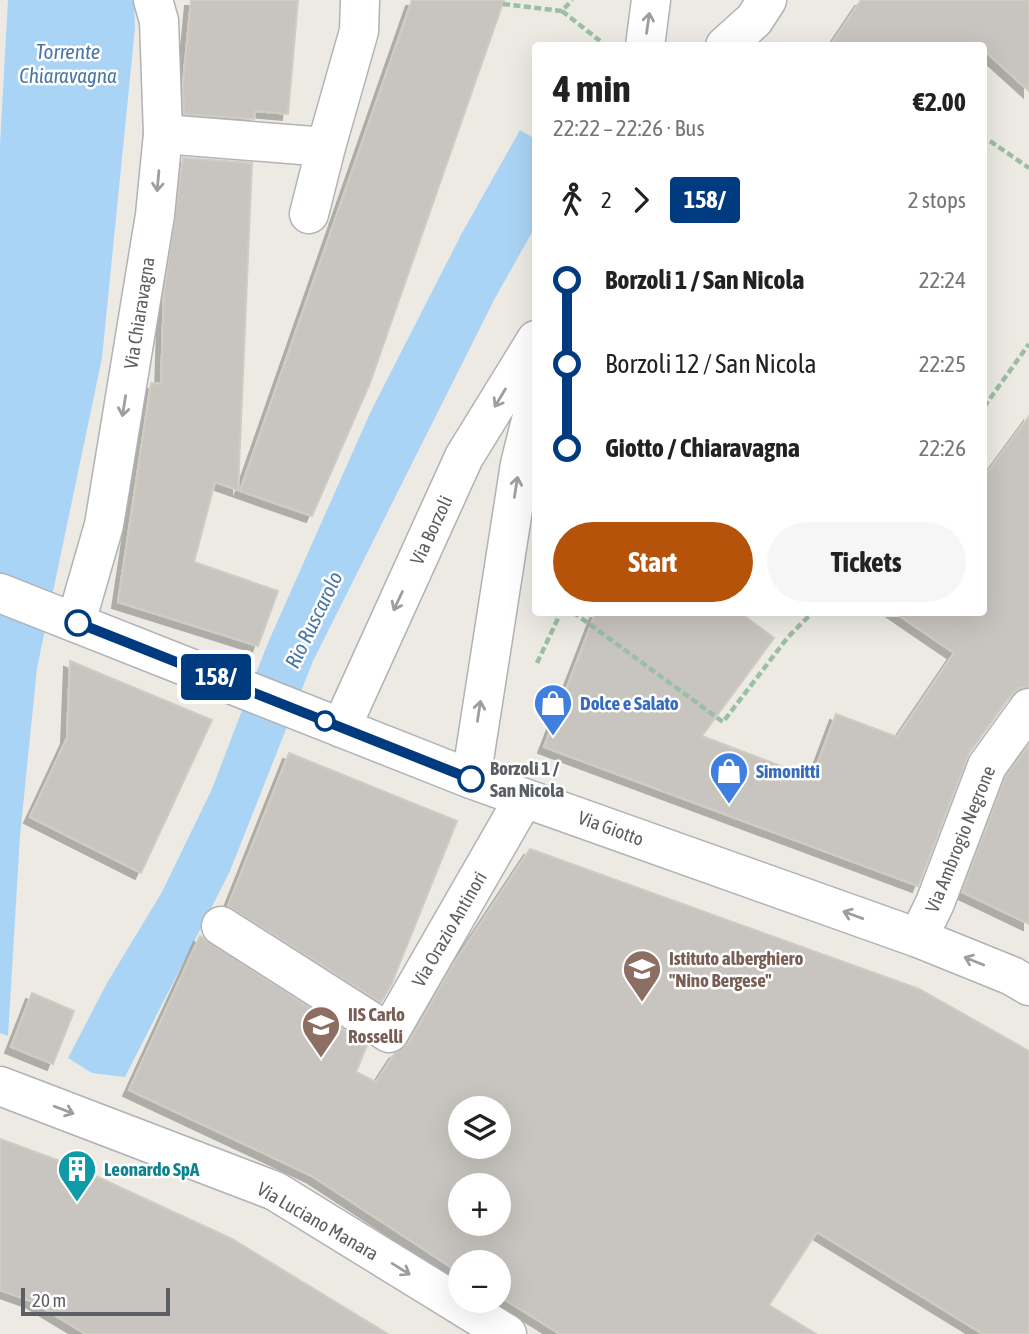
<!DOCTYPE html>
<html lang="en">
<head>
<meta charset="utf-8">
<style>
	body { margin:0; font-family:"Asap Condensed",sans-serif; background:#f6f6f6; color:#222; height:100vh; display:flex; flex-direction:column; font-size:26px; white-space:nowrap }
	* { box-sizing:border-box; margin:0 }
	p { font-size:23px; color:#767676 }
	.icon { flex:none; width:38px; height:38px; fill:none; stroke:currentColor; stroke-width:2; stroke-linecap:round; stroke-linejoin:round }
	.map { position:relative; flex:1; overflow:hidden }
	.sheet { position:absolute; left:532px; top:42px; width:455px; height:574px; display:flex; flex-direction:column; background:#fff; border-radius:7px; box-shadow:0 7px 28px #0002 }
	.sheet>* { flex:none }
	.badge { padding:0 14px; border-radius:5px; font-size:24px; line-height:46px }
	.fabs { position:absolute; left:448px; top:1096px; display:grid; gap:14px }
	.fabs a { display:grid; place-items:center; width:63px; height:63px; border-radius:50%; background:#fff; box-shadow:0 7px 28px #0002; font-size:35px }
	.scale { position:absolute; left:21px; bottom:18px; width:149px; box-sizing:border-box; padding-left:7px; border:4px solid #5b5e62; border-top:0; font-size:19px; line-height:24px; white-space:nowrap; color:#5b5e62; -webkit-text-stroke:5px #fff; paint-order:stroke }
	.map>.badge { position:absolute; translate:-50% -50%; box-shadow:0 0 0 4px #fff }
	.legs { display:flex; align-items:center; gap:10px; height:77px; padding:0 21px; font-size:23px }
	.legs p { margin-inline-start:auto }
	.headline { display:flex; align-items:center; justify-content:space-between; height:119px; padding:0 21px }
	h1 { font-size:38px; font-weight:700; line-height:52px }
	.action { display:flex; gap:14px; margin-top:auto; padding:14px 21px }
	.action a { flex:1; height:80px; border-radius:42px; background:#b45309; color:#fff; font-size:28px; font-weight:700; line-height:80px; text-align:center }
	.action a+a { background:#f6f6f6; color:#222 }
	ul { padding:0 21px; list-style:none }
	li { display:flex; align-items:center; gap:24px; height:84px; font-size:26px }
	li i { display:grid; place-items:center; width:10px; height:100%; margin:0 9px; background:currentColor }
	li i::after { content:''; width:18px; height:18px; margin:-9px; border:5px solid; border-radius:50%; background:#fff }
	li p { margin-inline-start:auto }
	li:first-child i { background:linear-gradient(#0000 50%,currentColor 0) }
	li:last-child i { background:linear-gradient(currentColor 50%,#0000 0) }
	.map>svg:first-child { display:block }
	.water { fill:#aad4f5 }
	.building { fill:#c8c5c0; stroke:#d0ccc2; stroke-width:2; fill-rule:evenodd; filter:url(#shadow) }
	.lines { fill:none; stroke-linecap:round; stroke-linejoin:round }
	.street-casing { stroke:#b0b3b7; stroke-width:41 }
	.secondary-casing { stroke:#afb2b7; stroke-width:41 }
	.path { stroke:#9abfa5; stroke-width:4.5; stroke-dasharray:7 3.5; stroke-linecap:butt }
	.street { stroke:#fff; stroke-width:38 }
	.secondary { stroke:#fff; stroke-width:38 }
	.oneway { stroke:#9d9ea1 }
	.line-1-casing { stroke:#fff; stroke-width:16 }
	.line-1 { stroke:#003b80; stroke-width:10 }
	.stop-1-dot { fill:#fff; stroke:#003b80; stroke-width:3.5 }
	.labels { text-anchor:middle; stroke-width:5; stroke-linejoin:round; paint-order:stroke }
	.street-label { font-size:19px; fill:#5b5e62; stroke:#fff }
	.shop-label { font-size:19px; font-weight:bold; fill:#366cbe; stroke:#fff; text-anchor:start }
	.stop-label { font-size:19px; font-weight:bold; fill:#5b5e62; stroke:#fff; text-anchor:start }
	.education-label { font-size:19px; font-weight:bold; fill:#785e54; stroke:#fff; text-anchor:start }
	.culture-label { font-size:19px; font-weight:bold; fill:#0d838f; stroke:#fff; text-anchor:start }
	.water-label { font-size:21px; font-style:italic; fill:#4976a6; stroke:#fff }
</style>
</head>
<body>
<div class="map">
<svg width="1029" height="1334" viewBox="0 0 1029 1334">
	<defs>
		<filter id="shadow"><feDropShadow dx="-6" dy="6" stdDeviation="0" flood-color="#0004"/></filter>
	</defs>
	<rect width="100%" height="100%" fill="#eceae3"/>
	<path class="water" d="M 8,0 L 134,0 L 135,28 L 102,358 L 37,668 L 20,836 L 8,1036 L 0,1033 L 0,145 Z
		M 520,130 L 535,139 L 535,227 L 494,300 L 313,661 L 230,871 L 125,1077 L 92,1073 L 68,1058 L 107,983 L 162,892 L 212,789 L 267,645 L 371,411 L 462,233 Z"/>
	<path class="building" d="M 191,0 L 298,0 L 288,114 L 255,111 L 254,119 L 184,114 L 183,84 Z
		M 412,0 L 504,0 L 370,383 L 312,516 L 240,491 Z
		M 861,0 L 1029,0 L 1029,91 L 984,50 L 984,46 L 830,46 Z
		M 183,158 L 252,163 L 238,490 L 215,482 L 194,562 L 278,591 L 258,646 L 118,602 L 151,383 L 161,384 L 164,292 Z
		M 1029,416 L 1029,687 L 1019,688 L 1011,695 L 969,753 L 918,886 L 544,747 L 596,612 L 739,612 L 774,638 L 702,736 L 812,778 L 836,714 L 897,737 L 954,653 L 894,612 L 984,612 L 984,477 Z
		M 70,661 L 212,720 L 141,873 L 30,817 L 67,738 Z
		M 1029,745 L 1029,924 L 962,892 L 1006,776 Z
		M 289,753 L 457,821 L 391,985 L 381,1002 L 228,906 Z
		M 530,849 L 919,989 L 1029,1051 L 1029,1334 L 983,1334 L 817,1232 L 769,1305 L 816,1334 L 560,1334 L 499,1296 L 499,1262 L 460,1262 L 460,1273 L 312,1176 L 129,1090 L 200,936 L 367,1045 L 356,1072 L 376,1082 L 395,1053 L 408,1044 L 453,965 ZM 460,1108 L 499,1108 L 499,1146 L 460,1146 ZM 460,1185 L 499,1185 L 499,1223 L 460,1223 Z
		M 32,993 L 74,1011 L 53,1064 L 11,1047 Z
		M 0,1139 L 76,1167 L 232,1239 L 388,1334 L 86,1334 L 31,1301 L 0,1290 Z"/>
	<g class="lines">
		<g class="street-casing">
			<path id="street" d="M 725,46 L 754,20 L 767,0
				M 163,134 L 326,147 L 359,31 L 360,0
				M 309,214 L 326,147
				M 221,926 L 389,1033 L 524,798
				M 918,938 L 935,903 L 987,766 L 1029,708"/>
		</g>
		<g class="secondary-casing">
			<path id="secondary" d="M 645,46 L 651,0
				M 0,593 L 471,779 L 918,938 L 1012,976 L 1029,986
				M 76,622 L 104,525 L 155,215 L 163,134 L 159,21 L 153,0
				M 341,728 L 464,457 L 536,340
				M 471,779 L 520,464 L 536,400
				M 0,1086 L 275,1191 L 507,1334"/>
		</g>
		<path class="path" d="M 503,4 L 562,11 L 572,0
			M 562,11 L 600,41
			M 990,141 L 1029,168
			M 984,407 L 1029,344
			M 573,612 L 723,722 L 788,637 L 813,612
			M 537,663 L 561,612"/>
		<use href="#street" class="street"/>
		<use href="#secondary" class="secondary"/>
	</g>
	<defs><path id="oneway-shaft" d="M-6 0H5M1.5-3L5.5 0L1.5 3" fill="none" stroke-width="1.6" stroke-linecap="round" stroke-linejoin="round" transform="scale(1.75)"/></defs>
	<g class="oneway">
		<use href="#oneway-shaft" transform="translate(648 23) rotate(-82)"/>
		<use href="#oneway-shaft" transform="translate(158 181) rotate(95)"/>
		<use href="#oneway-shaft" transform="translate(500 398) rotate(121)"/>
		<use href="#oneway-shaft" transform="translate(124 406) rotate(99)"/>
		<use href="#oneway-shaft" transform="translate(516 487) rotate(-81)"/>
		<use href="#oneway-shaft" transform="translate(398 601) rotate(115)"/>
		<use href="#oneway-shaft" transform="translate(479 711) rotate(-81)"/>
		<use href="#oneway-shaft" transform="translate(853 915) rotate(-160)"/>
		<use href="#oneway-shaft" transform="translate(974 961) rotate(-158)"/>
		<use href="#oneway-shaft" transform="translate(64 1110) rotate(21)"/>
		<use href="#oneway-shaft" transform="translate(401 1269) rotate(32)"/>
	</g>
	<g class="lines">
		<g class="line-1-casing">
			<path id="line-1" d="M 78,623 L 471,779"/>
		</g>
		<use href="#line-1" class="line-1"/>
	</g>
	<defs>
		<g id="shop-pin" transform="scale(2.0125)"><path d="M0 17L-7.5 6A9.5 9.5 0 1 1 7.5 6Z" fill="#3f7fe0" stroke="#fff"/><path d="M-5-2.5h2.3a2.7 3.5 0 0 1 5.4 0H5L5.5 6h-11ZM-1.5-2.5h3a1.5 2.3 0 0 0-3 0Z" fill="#fff"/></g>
		<g id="school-pin" transform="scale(2.0125)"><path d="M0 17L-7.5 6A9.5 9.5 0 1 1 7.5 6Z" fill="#8d6e63" stroke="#fff"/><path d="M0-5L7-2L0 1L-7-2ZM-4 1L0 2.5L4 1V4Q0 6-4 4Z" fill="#fff"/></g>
		<g id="building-pin" transform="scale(2.0125)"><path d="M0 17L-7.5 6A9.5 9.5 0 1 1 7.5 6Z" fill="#0f9aa8" stroke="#fff"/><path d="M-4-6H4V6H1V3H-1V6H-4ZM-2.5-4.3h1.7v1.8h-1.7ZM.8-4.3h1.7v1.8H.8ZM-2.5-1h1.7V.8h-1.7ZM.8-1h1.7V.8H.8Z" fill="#fff"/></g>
	</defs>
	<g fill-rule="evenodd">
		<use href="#shop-pin" x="553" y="703"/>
		<use href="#shop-pin" x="729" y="771"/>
		<use href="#school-pin" x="642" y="969"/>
		<use href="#school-pin" x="321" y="1025"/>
		<use href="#building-pin" x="77" y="1169"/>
	</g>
	<g class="stop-1-dot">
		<circle cx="78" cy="623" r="12"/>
		<circle cx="325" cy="721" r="9"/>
		<circle cx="471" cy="779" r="12"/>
	</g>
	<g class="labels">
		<g class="street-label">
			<text transform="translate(139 313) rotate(-81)" y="7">Via Chiaravagna</text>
			<text transform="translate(431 530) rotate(-65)" y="7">Via Borzoli</text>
			<text transform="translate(611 828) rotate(20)" y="7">Via Giotto</text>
			<text transform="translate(960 839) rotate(-68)" y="7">Via Ambrogio Negrone</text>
			<text transform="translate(449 929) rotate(-60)" y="7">Via Orazio Antinori</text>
			<text transform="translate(318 1221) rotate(30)" y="7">Via Luciano Manara</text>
		</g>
		<g class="shop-label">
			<text x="580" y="710">Dolce e Salato</text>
			<text x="756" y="778">Simonitti</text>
		</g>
		<g class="stop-label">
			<text x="490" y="775">Borzoli 1 /<tspan x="490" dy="22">San Nicola</tspan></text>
		</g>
		<g class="education-label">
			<text x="669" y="965">Istituto alberghiero<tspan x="669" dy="22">"Nino Bergese"</tspan></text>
			<text x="348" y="1021">IIS Carlo<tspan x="348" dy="22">Rosselli</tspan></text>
		</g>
		<g class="culture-label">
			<text x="104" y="1176">Leonardo SpA</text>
		</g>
		<g class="water-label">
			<text x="68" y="59">Torrente<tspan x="68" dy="24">Chiaravagna</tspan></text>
			<text transform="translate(314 620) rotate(-64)" y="7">Rio Ruscarolo</text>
		</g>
	</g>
</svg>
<div class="fabs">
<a><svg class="icon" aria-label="layers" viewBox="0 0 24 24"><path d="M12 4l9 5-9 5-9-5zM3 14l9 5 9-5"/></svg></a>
<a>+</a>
<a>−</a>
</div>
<div class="scale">20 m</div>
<b class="badge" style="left:216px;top:677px;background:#003b80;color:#fff">158/</b>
<section class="sheet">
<div class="headline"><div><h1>4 min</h1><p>22:22 – 22:26 · Bus</p></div><b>€2.00</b></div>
<div class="legs"><svg class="icon" aria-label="walk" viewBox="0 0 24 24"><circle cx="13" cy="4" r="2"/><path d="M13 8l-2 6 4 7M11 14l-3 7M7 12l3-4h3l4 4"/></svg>2<svg class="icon" aria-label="forward" viewBox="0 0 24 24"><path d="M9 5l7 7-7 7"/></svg><b class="badge" style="background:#003b80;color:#fff">158/</b><p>2 stops</p></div>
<ul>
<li><i style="color:#003b80"></i><b>Borzoli 1 / San Nicola</b><p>22:24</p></li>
<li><i style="color:#003b80"></i><span>Borzoli 12 / San Nicola</span><p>22:25</p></li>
<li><i style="color:#003b80"></i><b>Giotto / Chiaravagna</b><p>22:26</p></li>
</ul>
<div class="action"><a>Start</a><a>Tickets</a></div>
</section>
</div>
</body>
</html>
